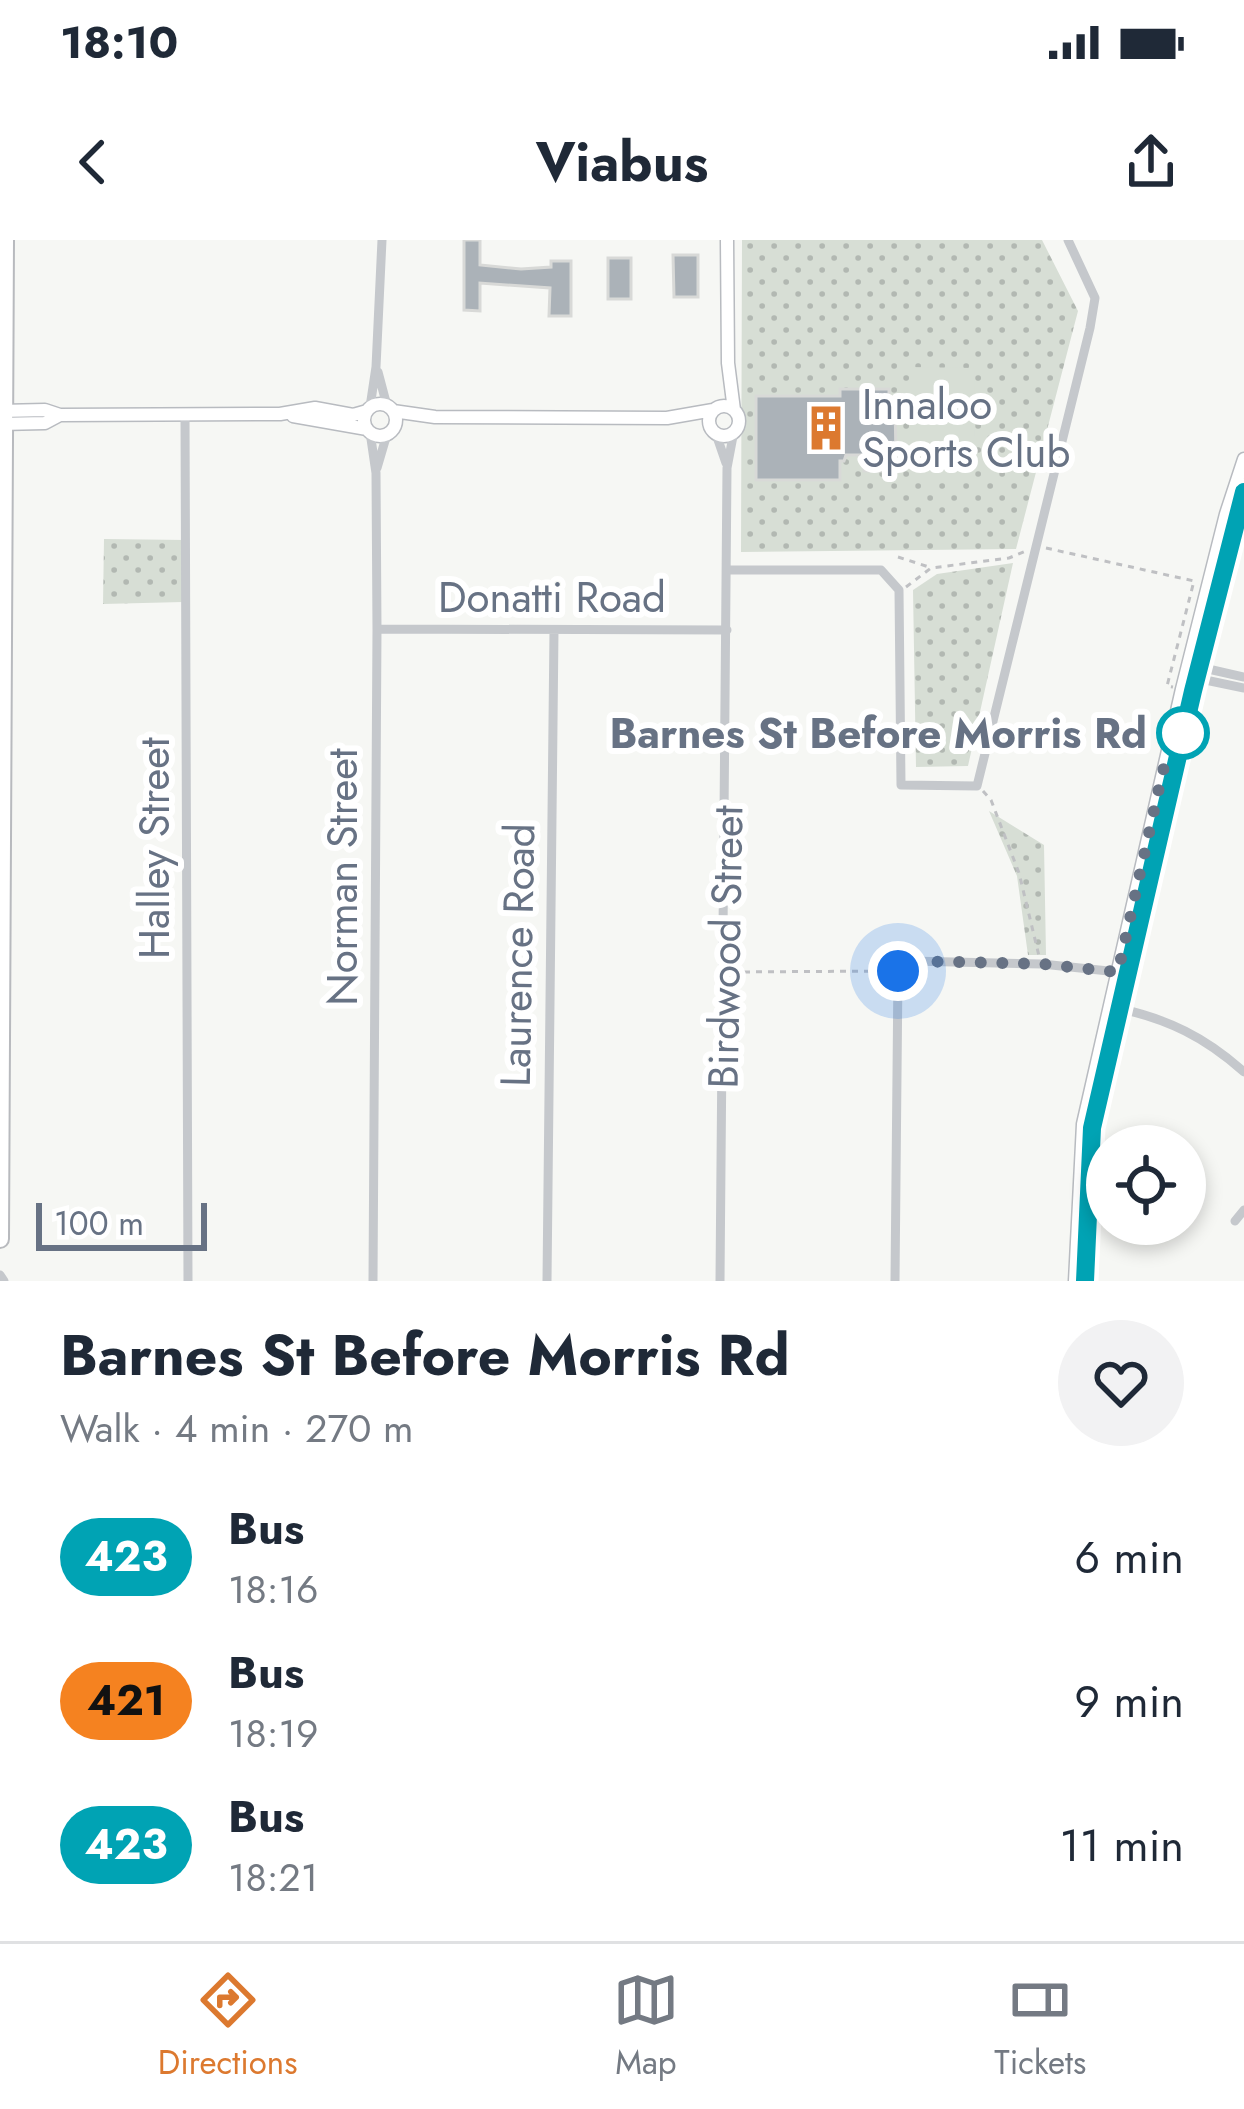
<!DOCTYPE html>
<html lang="en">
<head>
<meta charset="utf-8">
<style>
	body { margin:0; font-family:Jost,sans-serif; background:#f2f2f3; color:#1f2937; height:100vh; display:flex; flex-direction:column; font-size:45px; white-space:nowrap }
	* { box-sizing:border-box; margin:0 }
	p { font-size:39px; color:#747a83 }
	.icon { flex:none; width:66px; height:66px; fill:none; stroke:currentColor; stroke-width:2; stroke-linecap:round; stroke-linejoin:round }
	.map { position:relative; height:1041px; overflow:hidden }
	.panel { display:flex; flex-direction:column; background:#fff; flex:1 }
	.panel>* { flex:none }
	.badge { padding:0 24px; border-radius:39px; font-size:42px; line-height:78px }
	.fabs { position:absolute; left:1086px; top:885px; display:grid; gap:24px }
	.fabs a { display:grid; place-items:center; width:120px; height:120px; border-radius:50%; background:#fff; box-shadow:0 6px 18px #0003; font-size:60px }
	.scale { position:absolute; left:36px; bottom:30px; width:171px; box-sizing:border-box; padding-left:12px; border:6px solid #677284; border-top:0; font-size:33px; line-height:42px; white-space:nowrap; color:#677284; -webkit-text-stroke:9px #fff; paint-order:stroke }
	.you { position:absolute; width:60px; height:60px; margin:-30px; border:9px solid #fff; border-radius:50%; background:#1a73e8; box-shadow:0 0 0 18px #1a73e833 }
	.map>.badge { position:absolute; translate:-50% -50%; box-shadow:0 0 0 6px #fff }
	.round { display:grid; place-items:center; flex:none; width:126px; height:126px; border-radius:63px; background:#f2f2f3 }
	.headline { display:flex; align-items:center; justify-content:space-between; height:204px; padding:0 60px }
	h1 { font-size:57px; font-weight:700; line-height:90px }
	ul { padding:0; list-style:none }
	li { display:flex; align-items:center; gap:36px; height:144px; padding:0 60px }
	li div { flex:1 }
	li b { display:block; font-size:45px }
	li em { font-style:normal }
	li .badge { min-width:132px; font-weight:700; text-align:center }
	.status { display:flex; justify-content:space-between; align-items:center; height:84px; padding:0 60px; background:#fff; direction:ltr }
	.status svg { height:33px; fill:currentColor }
	header { display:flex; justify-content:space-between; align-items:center; height:156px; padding:0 60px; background:#fff; font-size:54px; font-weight:700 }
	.tabs { display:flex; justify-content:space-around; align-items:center; height:168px; border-top:3px solid #e0e1e3; background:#fff; font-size:33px; color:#747a83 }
	.tabs a { display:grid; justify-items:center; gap:6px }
	.tabs .current { color:#dc792f }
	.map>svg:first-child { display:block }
	.park { fill:url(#park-dots) }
	.pitch { fill:#d7ded5 }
	.building { fill:#abb2b8; stroke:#d8d9d7; stroke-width:3 }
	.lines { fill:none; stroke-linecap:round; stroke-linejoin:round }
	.secondary-casing { stroke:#b8bbc0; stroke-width:15 }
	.highway-casing { stroke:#b8babe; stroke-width:20 }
	.path { stroke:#bfc0c3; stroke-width:3; stroke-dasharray:6 6; stroke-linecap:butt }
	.street { stroke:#c5c8cc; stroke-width:9 }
	.secondary { stroke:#fff; stroke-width:12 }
	.highway { stroke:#fff; stroke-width:16 }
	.line-casing { stroke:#fff; stroke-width:27 }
	.line { stroke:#00a3b4; stroke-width:18 }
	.walk { stroke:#677284; stroke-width:12; stroke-dasharray:0 21.6 }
	.stop-dot { fill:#fff; stroke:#00a3b4; stroke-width:6 }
	.labels { text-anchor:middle; stroke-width:12; stroke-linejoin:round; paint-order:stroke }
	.poi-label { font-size:42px; fill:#677284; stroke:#fff; text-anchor:start }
	.street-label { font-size:42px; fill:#677284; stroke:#fff }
	.stop-label { font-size:42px; font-weight:bold; fill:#677284; stroke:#fff; text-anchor:end }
</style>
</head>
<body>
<div class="status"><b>18:10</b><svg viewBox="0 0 49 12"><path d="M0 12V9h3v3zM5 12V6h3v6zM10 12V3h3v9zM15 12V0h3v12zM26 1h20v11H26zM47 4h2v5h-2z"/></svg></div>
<header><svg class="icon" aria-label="back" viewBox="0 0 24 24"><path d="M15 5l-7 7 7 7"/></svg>Viabus<svg class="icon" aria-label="share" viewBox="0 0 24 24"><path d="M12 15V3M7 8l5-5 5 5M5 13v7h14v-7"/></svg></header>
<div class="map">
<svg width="1244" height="1041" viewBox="0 0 1244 1041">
	<defs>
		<pattern id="park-dots" width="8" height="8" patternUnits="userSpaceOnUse" patternTransform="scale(3)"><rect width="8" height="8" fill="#d7ded5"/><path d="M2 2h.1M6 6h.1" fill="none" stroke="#b2b8b2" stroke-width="1.8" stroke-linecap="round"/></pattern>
	</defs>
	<rect width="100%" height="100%" fill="#f6f7f4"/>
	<path class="park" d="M 742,0 L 1042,0 L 1078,71 L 1016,309 L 741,312 Z
		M 104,299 L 186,300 L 183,362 L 103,364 Z
		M 1013,323 L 968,526 L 916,527 L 913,350 L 937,334 Z
		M 989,571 L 1044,605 L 1046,715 L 1028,715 L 1017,636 Z"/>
	<path class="pitch" d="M 909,127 L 975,128 L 974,243 L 909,243 Z"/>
	<path class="building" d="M 464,0 L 480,0 L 480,25 L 521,29 L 551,27 L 551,21 L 571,21 L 571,76 L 549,76 L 550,48 L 480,43 L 480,71 L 464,70 Z
		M 673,15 L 698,15 L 698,57 L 674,57 Z
		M 608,18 L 631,18 L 631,59 L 608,59 Z
		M 840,149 L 889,149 L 889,162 L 895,162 L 896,219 L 890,219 L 890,231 L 864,231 L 864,215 L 846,215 L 844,221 L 840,221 L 840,240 L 756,240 L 756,156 L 840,156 Z"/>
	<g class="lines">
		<g class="secondary-casing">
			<path id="secondary" d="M 727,0 L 728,123 L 734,170
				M364 180a16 16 0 1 1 32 0a16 16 0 1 1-32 0Z
				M709 181a15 15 0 1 1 30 0a15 15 0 1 1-30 0Z
				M 0,171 L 45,170 L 60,175 L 280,174 L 315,168 L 353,175 L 367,171
				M 393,171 L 435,177 L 667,178 L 713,170
				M 293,176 L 367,189
				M 0,184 L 45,183 L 60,175
				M 1075,1041 L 1083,884 L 1182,449 L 1226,274 L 1244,219
				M 1085,1041 L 1092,888 L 1193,451 L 1244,252"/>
		</g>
		<g class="highway-casing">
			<path id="highway" d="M 0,999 L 5,0"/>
		</g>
		<path class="path" d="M 1046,308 L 1194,341 L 1167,446 L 1173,447
			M 898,317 L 929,327
			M 906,347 L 931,328 L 1009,318 L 1026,311
			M 983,551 L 991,560 L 1019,633 L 1039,716
			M 732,732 L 890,731"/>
		<path class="street" d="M 378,132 L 387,166
			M 370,167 L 376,127 L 382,0
			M 185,174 L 188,1041
			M 370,192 L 376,233 L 377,389 L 373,1041
			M 716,194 L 726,223
			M 377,228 L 387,194
			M 728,330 L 881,330 L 899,350 L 901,545 L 977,546 L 1090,88 L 1095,58 L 1068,0
			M 377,389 L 727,390
			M 1195,426 L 1244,437
			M 1191,437 L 1244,448
			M 1117,768 C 1168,779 1205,797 1244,832
			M 1235,981 L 1244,970
			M 0,1035 L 4,1041
			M 547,1041 L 554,390
			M 720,1041 L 727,228 L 734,191
			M 895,1041 L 898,731 L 910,721 L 1042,724 L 1118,732"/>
		<use href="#secondary" class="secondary"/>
		<use href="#highway" class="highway"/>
	</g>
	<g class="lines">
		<g class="line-casing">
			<path id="line" d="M 1085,1041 L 1092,888 L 1193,451 L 1244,252"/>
		</g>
		<use href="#line" class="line"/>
		<path class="walk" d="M 898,731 L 910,721 L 1042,724 L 1118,732 L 1163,530 L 1183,493"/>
	</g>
	<defs>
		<g id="building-bare" transform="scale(3.6)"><path d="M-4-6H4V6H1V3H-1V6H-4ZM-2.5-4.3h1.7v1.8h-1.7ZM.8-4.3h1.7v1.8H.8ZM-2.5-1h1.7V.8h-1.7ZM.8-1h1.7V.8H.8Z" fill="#dc792f" stroke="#fff" stroke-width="2.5" paint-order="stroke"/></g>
	</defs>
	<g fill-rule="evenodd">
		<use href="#building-bare" x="826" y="188"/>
	</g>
	<circle class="stop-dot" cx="1183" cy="493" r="24"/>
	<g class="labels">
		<g class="poi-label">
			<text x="862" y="179">Innaloo<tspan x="862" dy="48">Sports Club</tspan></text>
		</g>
		<g class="street-label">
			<text x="552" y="372">Donatti Road</text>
			<text transform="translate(154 608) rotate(-90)" y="15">Halley Street</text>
			<text transform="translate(342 637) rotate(-90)" y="15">Norman Street</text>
			<text transform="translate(725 707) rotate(-89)" y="15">Birdwood Street</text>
			<text transform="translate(517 715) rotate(-89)" y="15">Laurence Road</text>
		</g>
		<g class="stop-label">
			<text x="1147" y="508">Barnes St Before Morris Rd</text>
		</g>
	</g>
</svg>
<div class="fabs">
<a><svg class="icon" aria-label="locate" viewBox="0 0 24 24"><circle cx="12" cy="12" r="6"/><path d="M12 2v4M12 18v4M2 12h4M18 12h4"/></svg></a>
</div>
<div class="scale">100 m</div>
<div class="you" style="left:898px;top:731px"></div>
</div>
<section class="panel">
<div class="headline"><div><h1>Barnes St Before Morris Rd</h1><p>Walk · 4 min · 270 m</p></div><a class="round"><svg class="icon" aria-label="heart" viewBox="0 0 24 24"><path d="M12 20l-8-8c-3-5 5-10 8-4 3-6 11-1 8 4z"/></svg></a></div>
<ul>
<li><span class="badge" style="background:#00a3b4;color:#fff">423</span><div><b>Bus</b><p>18:16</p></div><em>6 min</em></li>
<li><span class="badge" style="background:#f58220;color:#111">421</span><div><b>Bus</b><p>18:19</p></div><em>9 min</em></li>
<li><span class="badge" style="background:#00a3b4;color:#fff">423</span><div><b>Bus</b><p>18:21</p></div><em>11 min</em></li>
</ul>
</section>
<nav class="tabs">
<a class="current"><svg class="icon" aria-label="directions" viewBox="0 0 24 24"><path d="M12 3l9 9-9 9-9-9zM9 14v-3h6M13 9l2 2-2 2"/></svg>Directions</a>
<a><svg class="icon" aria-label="map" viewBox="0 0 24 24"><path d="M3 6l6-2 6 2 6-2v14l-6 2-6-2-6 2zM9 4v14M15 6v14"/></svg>Map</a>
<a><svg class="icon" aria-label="tickets" viewBox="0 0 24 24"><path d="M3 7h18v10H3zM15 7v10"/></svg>Tickets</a>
</nav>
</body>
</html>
